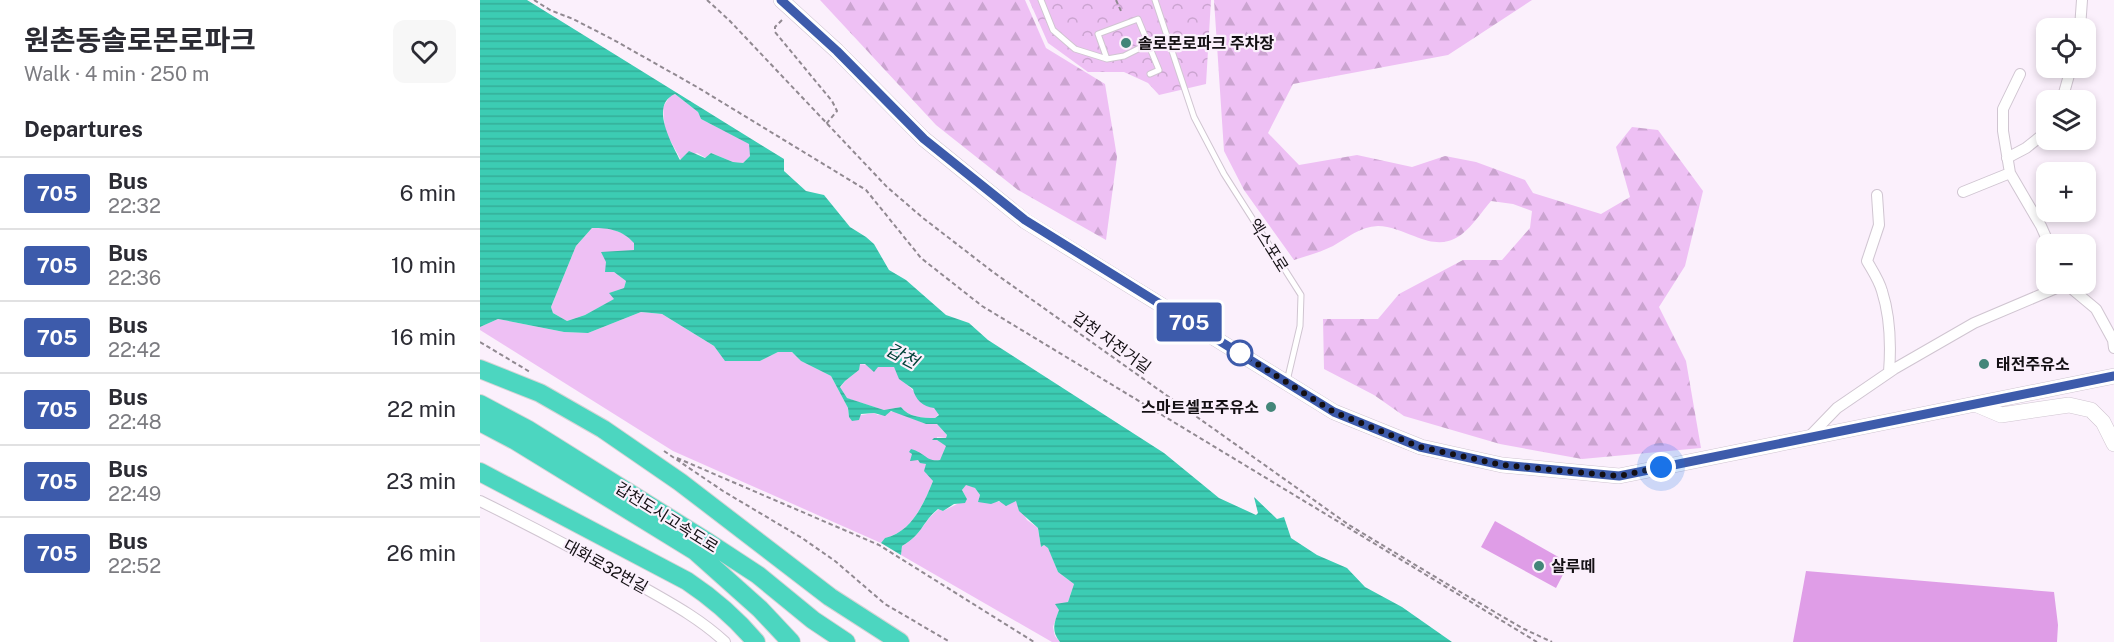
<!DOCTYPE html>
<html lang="en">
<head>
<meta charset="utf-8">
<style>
	body { margin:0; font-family:"Public Sans","Noto Sans KR",sans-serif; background:#f7f7f7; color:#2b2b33; height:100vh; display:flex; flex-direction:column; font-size:22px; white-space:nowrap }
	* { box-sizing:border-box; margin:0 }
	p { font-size:20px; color:#7c7c81 }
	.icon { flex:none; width:33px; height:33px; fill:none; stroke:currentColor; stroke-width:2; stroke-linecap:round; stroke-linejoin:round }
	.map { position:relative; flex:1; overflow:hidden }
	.drawer { display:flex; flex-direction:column; background:#fff; width:480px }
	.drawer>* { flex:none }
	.badge { padding:0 12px; border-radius:4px; font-size:21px; line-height:39px }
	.tools { position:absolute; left:1556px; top:18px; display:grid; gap:12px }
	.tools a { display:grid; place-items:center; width:60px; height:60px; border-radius:12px; background:#fff; box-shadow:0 3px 9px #0003; font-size:30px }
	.you { position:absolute; width:30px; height:30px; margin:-15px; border:4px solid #fff; border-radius:50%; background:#1a73e8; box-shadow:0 0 0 9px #1a73e833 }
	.map>.badge { position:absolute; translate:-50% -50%; box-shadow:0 0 0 3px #fff }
	h2 { padding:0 24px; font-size:22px; line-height:54px }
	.round { display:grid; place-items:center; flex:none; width:63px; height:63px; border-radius:12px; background:#f7f7f7 }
	.head { display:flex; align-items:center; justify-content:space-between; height:102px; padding:0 24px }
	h1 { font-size:28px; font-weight:700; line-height:45px }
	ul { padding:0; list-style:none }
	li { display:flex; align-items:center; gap:18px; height:72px; padding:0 24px; border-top:2px solid #e1e1e2 }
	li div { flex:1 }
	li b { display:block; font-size:22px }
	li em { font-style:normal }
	li .badge { min-width:66px; font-weight:700; text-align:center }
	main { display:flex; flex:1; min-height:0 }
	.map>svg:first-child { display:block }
	.green { fill:#eec0f4 }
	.forest { fill:url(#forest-firs) }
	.park { fill:url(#park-crowns) }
	.water { fill:url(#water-rules); fill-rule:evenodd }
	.building { fill:#df9de7 }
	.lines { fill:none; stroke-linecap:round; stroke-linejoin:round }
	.service-casing { stroke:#d0c5d1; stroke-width:7 }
	.minor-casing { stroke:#d0c5d1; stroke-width:12 }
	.secondary-casing { stroke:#d0c5d1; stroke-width:16 }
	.trunk-casing { stroke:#d5d4d5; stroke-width:20 }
	.path { stroke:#918991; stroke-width:2; stroke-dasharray:4.5 3; stroke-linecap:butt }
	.service { stroke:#fff; stroke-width:5 }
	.minor { stroke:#fff; stroke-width:10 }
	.secondary { stroke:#fff; stroke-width:15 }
	.trunk { stroke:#4cd6c0; stroke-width:18 }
	.line-casing { stroke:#fff; stroke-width:14 }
	.line { stroke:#3d5bab; stroke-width:9 }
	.walk { stroke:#141014; stroke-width:6; stroke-dasharray:0 10.8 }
	.poi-dot { fill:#438679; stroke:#fbf0fc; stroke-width:2 }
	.stop-dot { fill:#fff; stroke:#3d5bab; stroke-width:3 }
	.labels { text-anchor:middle; stroke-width:4.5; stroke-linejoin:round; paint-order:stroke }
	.poi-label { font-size:16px; font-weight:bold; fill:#141014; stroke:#fbf0fc; text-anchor:start }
	.street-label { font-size:16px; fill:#141014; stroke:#fbf0fc }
	.water-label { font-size:18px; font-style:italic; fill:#004238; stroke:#fbf0fc }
</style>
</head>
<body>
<main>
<section class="drawer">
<div class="head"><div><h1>원촌동솔로몬로파크</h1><p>Walk · 4 min · 250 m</p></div><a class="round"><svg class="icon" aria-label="heart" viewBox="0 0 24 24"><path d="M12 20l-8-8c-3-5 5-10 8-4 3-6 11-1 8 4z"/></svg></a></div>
<h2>Departures</h2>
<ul>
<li><span class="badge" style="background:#3d5bab;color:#fff">705</span><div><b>Bus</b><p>22:32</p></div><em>6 min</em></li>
<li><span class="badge" style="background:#3d5bab;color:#fff">705</span><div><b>Bus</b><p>22:36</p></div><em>10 min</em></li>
<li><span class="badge" style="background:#3d5bab;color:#fff">705</span><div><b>Bus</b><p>22:42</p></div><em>16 min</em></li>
<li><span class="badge" style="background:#3d5bab;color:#fff">705</span><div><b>Bus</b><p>22:48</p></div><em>22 min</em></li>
<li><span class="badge" style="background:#3d5bab;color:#fff">705</span><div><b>Bus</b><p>22:49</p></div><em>23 min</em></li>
<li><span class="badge" style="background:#3d5bab;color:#fff">705</span><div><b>Bus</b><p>22:52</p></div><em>26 min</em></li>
</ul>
</section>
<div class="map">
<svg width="1634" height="642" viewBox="0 0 1634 642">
	<defs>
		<pattern id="forest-firs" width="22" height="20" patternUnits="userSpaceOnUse" patternTransform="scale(1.5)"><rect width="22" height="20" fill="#eec0f4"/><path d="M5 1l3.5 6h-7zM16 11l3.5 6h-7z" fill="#cba4d0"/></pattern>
		<pattern id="park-crowns" width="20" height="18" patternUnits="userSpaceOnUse" patternTransform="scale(1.5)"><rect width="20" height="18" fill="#eec0f4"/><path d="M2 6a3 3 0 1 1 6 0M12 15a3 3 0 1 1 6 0" fill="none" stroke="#cba4d0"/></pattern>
		<pattern id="water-rules" width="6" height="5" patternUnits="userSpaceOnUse" patternTransform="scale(1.5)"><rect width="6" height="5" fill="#3cccb3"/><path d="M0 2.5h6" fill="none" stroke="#34ae99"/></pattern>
	</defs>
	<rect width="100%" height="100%" fill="#fbf0fc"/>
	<path class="green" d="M 195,94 L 218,112 L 221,119 L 270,144 L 270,156 L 263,163 L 253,162 L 231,153 L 226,158 L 217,153 L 201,160 L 185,131 L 183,107 L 190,96 Z
		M 113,227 C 130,228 142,230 155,243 L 154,250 L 147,252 L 134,272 L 146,281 L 144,288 L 130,293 L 135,299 L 105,315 L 87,321 L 73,313 L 71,307 L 96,246 Z
		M 161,312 L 182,314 L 234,346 L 246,361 L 280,361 L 298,352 L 312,352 L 321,361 L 351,376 L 368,408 L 369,417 L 394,413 L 398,415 L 414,411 L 446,424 L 457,424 L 467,435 L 466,438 L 457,437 L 457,440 L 466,445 L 466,449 L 460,460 L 452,461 L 429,452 L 432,454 L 434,460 L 438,460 L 446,464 L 446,474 L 449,474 L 453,481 C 444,503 432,532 405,538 L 401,543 L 193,451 L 0,330 L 0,327 L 18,319 L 84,332 L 108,333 Z
		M 379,364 L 414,367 C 423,388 446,396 459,414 L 455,418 C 443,418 428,417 421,407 L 404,410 L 366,398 L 360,388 L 365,381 L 379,370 Z
		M 486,484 L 495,488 L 500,495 L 499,501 L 531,502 L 536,500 L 547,520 L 558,528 L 561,547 L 564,545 L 568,547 L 578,572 L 594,584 L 588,602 L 579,610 L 573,627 L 575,636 L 580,642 L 572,642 L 421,555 L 422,546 C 443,534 442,522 459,509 L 463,511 L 487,499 L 482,490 Z"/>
	<path class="forest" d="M 340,0 L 545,0 L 566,48 L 625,84 L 637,157 L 626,240 L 538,190 L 456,125 Z
		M 734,0 L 1052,0 L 968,55 L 813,84 L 788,133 L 819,165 L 877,155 L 932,167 L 965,156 L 996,162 L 1045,180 L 1053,193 L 1121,214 L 1150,197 L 1136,147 L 1152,127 L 1178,130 L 1223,191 L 1205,266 L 1179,307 L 1206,361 L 1221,448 L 1102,459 L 1020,444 L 924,416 L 894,395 L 844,369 L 843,319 L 898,319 L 919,294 L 983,260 L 1022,260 L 1050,228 L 1052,211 L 1033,204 L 1011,201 C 987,230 976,254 934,236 C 923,232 910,226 898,226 C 879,227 869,237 853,246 C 841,252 827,256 814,260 L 764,190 L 744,151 Z"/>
	<path class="park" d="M 549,0 L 731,0 L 726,84 L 679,95 L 668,83 L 644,72 L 608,72 L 568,43 Z"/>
	<path class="water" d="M 0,0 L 47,0 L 304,159 L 304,171 L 326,191 L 344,195 L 370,227 L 386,237 L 394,244 L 409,270 L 426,280 L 466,315 L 489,323 L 508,340 L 684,453 L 739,498 L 776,515 L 778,513 L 774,497 L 797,519 L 804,517 L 811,538 L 837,555 L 867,568 L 885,587 L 922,607 L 972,642 L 580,642 C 571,631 574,623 579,610 L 575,604 L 588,602 L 594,584 L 578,572 L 568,548 L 564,545 L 561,547 L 558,528 L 539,511 L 536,501 L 526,506 L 519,501 L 511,504 L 498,502 L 500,495 L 495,488 L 486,485 L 482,490 L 487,499 L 485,503 L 474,504 L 463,511 L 458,509 C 442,522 443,534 422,546 L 421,555 L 401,543 L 405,538 C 432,532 444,503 453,481 L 444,471 L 446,464 L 440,463 L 438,460 L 430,461 L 432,454 L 429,452 L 431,449 C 446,453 446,462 460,460 L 466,446 L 457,440 L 452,440 L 454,438 L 466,438 L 467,435 L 457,424 L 446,424 L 411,411 L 405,416 L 394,413 L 381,414 L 379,420 L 372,421 L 369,417 L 368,408 L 351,376 L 321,361 L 312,352 L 298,352 L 280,361 L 245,361 L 234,346 L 182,314 L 161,312 L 108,333 L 84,332 L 18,319 L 0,327 ZM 195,94 L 218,112 L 221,119 L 269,144 L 270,156 L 263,163 L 253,162 L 231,153 L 225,158 L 209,151 L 200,160 C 192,144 169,105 195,94 ZM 112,228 C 130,228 142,230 154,243 L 154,250 L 121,252 L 126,262 L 125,272 L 134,272 L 146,281 L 144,288 L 129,293 L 134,299 L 105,315 L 87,321 L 73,313 L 71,307 L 96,246 ZM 380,364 L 385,364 L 394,372 L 398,367 L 414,367 L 419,379 L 433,389 C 435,399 443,407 454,408 L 459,415 L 455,418 C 443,418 428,417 421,407 L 404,410 L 367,398 L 360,387 L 365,381 L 379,370 Z"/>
	<path class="building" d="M 1015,521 L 1089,563 L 1076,588 L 1001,547 Z
		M 1326,571 L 1574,592 L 1578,625 L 1577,642 L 1313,642 Z"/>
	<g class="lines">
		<g class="service-casing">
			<path id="service" d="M 561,0 L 573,30 L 595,49 L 627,59 L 644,56 L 662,47 L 688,40
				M 675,0 L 714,117 L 744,174 L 821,295 L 820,326 L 807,381
				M 627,59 L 618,34 L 658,19 L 679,70 L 670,74"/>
		</g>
		<g class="minor-casing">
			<path id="minor" d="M 1600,28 L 1602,0
				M 1540,74 L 1523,109 L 1523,131 L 1530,173 L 1561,226 L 1569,244
				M 1582,100 L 1591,68
				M 1527,158 L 1546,148 L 1566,132
				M 1483,192 L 1530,173
				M 1397,195 L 1399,225 L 1387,261 C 1392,270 1399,280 1402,291 C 1410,316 1411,346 1409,372
				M 1586,284 L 1616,309 L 1633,340 L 1634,348
				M 1329,437 L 1357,408 L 1414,369 L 1494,323 L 1586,284
				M 0,501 C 51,526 102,553 152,581 C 185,600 217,616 245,642"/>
		</g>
		<g class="secondary-casing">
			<path id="secondary" d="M 301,0 L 357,51 L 444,139 L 545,221 L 854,412 L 941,447 L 1022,465 L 1139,476 L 1634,376
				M 1495,404 L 1521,415 L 1589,405 L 1611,410 L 1623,422 L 1634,444"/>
		</g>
		<g class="trunk-casing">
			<path id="trunk" d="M 0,369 L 60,393 L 123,429 L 200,482 L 350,597 L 420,642
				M 0,404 L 47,429 L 226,541 L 278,575 L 333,620 L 366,642
				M 0,422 L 36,441 L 215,551 L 280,609 L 311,642
				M 0,472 L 207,581 C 234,599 255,617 276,642"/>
		</g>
		<path class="path" d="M 54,0 L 70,10 L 93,19 L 132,39 L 217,87 L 386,190 L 441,258 L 502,306 L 1057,642
			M 227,0 L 249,20 L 407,187 L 443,218 L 513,272 L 869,525 L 982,593 L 1044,629 L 1072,642
			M 636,0 L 641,11
			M 302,20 L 295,27 L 295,32 L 352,101 L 357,111 L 346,124
			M 0,342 L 50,372
			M 184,451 L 243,491 L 322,538 L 355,561 L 405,604 L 470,642
			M 197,458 L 399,545 L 554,642"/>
		<use href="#service" class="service"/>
		<use href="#minor" class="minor"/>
		<use href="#secondary" class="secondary"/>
		<use href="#trunk" class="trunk"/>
	</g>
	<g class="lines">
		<g class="line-casing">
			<path id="line" d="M 301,0 L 357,51 L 444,139 L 545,220 L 854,412 L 940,447 L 1022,465 L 1139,476 L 1634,376"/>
		</g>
		<use href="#line" class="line"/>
		<path class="walk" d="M 760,353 L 854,412 L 940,447 L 1022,465 L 1139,476 L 1181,467"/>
	</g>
	<g class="poi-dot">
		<circle cx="646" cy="43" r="6"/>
		<circle cx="1504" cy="364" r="6"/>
		<circle cx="791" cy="407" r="6"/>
		<circle cx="1059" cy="566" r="6"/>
	</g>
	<circle class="stop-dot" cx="760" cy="353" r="12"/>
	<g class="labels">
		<g class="poi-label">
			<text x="658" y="49">솔로몬로파크 주차장</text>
			<text x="1516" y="370">태전주유소</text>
			<text x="779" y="413" text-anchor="end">스마트셀프주유소</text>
			<text x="1071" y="572">살루떼</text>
		</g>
		<g class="street-label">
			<text transform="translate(789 245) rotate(58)" y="6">엑스포로</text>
			<text transform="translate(632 342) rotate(36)" y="6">갑천 자전거길</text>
			<text transform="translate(187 517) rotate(32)" y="6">갑천도시고속도로</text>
			<text transform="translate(126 566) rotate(29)" y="6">대화로32번길</text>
		</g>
		<g class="water-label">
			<text transform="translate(422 356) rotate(28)" y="6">갑천</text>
		</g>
	</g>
</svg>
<div class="tools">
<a><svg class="icon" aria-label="locate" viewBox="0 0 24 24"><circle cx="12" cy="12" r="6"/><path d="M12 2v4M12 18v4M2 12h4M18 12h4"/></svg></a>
<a><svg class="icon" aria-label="layers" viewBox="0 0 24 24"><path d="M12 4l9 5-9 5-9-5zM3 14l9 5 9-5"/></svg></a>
<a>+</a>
<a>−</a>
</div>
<div class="you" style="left:1181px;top:467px"></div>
<b class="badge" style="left:709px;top:322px;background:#3d5bab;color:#fff">705</b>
</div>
</main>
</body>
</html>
